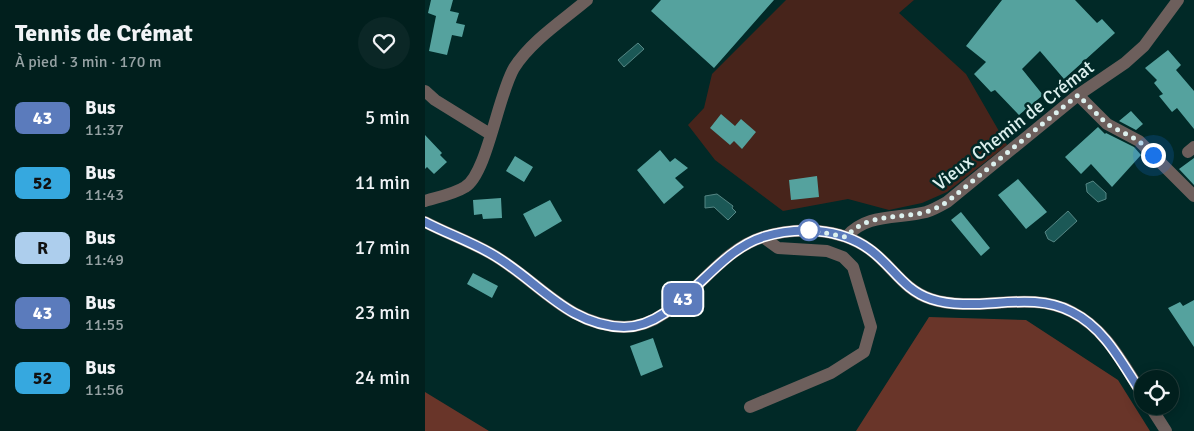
<!DOCTYPE html>
<html lang="fr">
<head>
<meta charset="utf-8">
<style>
	body { margin:0; font-family:Signika,sans-serif; background:#0b2726; color:#f1f3f6; height:100vh; display:flex; flex-direction:column; font-size:19px; white-space:nowrap }
	* { box-sizing:border-box; margin:0 }
	p { font-size:16px; color:#96a2a4 }
	.icon { flex:none; width:28px; height:28px; fill:none; stroke:currentColor; stroke-width:2; stroke-linecap:round; stroke-linejoin:round }
	.map { position:relative; flex:1; overflow:hidden }
	.drawer { display:flex; flex-direction:column; background:#011f1d; width:425px }
	.drawer>* { flex:none }
	.badge { padding:0 10px; border-radius:8px; font-size:18px; line-height:32px }
	.buttons { position:absolute; left:709px; top:370px; display:grid; gap:10px }
	.buttons a { display:grid; place-items:center; width:45px; height:45px; border-radius:50%; background:#011f1d; box-shadow:0 2px 12px #0003,0 0 0 1px #233d3b; font-size:25px }
	.you { position:absolute; width:25px; height:25px; margin:-12px; border:4px solid #fff; border-radius:50%; background:#1a73e8; box-shadow:0 0 0 8px #1a73e833 }
	.map>.badge { position:absolute; translate:-50% -50%; box-shadow:0 0 0 2px #fff }
	.round { display:grid; place-items:center; flex:none; width:52px; height:52px; border-radius:26px; background:#0b2726 }
	.summary { display:flex; align-items:center; justify-content:space-between; height:85px; padding:0 15px }
	h1 { font-size:24px; font-weight:700; line-height:38px }
	ul { padding:0; list-style:none }
	li { display:flex; align-items:center; gap:15px; height:65px; padding:0 15px }
	li div { flex:1 }
	li b { display:block; font-size:19px }
	li em { font-style:normal }
	li .badge { min-width:55px; font-weight:700; text-align:center }
	main { display:flex; flex:1; min-height:0 }
	.map>svg:first-child { display:block }
	.green { fill:#47241b }
	.forest { fill:#693529 }
	.water { fill:#1b5856; stroke:#558684 }
	.building { fill:#55a29e }
	.lines { fill:none; stroke-linecap:round; stroke-linejoin:round }
	.minor { stroke:#6d5f5c; stroke-width:12 }
	.line-casing { stroke:#fff; stroke-width:11 }
	.line { stroke:#5b7bbc; stroke-width:8 }
	.walk { stroke:#dcf0ee; stroke-width:5; stroke-dasharray:0 9 }
	.stop-dot { fill:#fff; stroke:#5b7bbc; stroke-width:2.5 }
	.labels { text-anchor:middle; stroke-width:5; stroke-linejoin:round; paint-order:stroke }
	.street-label { font-size:19px; fill:#dcf0ee; stroke:#012927 }
</style>
</head>
<body>
<main>
<section class="drawer">
<div class="summary"><div><h1>Tennis de Crémat</h1><p>À pied · 3 min · 170 m</p></div><a class="round"><svg class="icon" aria-label="heart" viewBox="0 0 24 24"><path d="M12 20l-8-8c-3-5 5-10 8-4 3-6 11-1 8 4z"/></svg></a></div>
<ul>
<li><span class="badge" style="background:#5b7bbc;color:#fff">43</span><div><b>Bus</b><p>11:37</p></div><em>5 min</em></li>
<li><span class="badge" style="background:#36a8df;color:#111">52</span><div><b>Bus</b><p>11:43</p></div><em>11 min</em></li>
<li><span class="badge" style="background:#adceed;color:#111">R</span><div><b>Bus</b><p>11:49</p></div><em>17 min</em></li>
<li><span class="badge" style="background:#5b7bbc;color:#fff">43</span><div><b>Bus</b><p>11:55</p></div><em>23 min</em></li>
<li><span class="badge" style="background:#36a8df;color:#111">52</span><div><b>Bus</b><p>11:56</p></div><em>24 min</em></li>
</ul>
</section>
<div class="map">
<svg width="769" height="431" viewBox="0 0 769 431">
	<rect width="100%" height="100%" fill="#012927"/>
	<path class="green" d="M 361,0 L 489,0 L 474,13 L 541,74 L 582,145 L 522,192 L 497,203 L 464,210 L 423,199 L 358,211 L 290,160 L 263,125 L 279,108 L 287,74 Z"/>
	<path class="forest" d="M 504,317 L 601,320 L 693,380 L 725,431 L 431,431 Z
		M 0,392 L 64,431 L 0,431 Z"/>
	<path class="water" d="M 213,43 L 219,49 L 199,67 L 193,60 Z
		M 668,181 L 681,193 L 681,199 L 673,202 L 662,192 L 661,184 Z
		M 292,194 L 308,206 L 307,208 L 311,212 L 303,220 L 289,207 L 280,208 L 280,196 Z
		M 643,211 L 652,221 L 629,242 L 623,239 L 620,232 Z"/>
	<path class="building" d="M 6,0 L 28,0 L 25,11 L 34,13 L 31,23 L 40,25 L 37,37 L 27,35 L 22,55 L 4,51 L 11,16 L 3,13 Z
		M 236,0 L 349,0 L 289,68 L 226,11 Z
		M 577,0 L 650,0 L 672,23 L 677,19 L 690,33 L 639,79 L 615,51 L 597,69 L 618,95 L 594,115 L 570,90 L 566,92 L 549,74 L 561,62 L 541,46 Z
		M 743,50 L 756,65 L 751,70 L 769,91 L 769,129 L 752,108 L 747,112 L 734,96 L 738,94 L 729,83 L 732,80 L 720,68 Z
		M 706,111 L 718,124 L 711,130 L 694,121 Z
		M 296,114 L 310,126 L 316,119 L 331,132 L 317,149 L 309,141 L 305,145 L 285,128 Z
		M 673,127 L 680,134 L 681,133 L 709,147 L 716,155 L 687,187 L 666,164 L 656,174 L 640,157 Z
		M 0,135 L 17,153 L 15,155 L 22,162 L 9,174 L 2,167 L 0,169 Z
		M 235,150 L 245,162 L 250,158 L 263,168 L 250,178 L 259,187 L 239,204 L 212,170 Z
		M 90,156 L 108,167 L 99,182 L 81,171 Z
		M 769,158 L 769,185 L 754,169 Z
		M 392,176 L 394,197 L 366,200 L 364,180 Z
		M 593,179 L 622,212 L 601,229 L 573,195 Z
		M 76,198 L 77,218 L 58,219 L 57,214 L 49,215 L 48,200 Z
		M 125,200 L 137,221 L 110,237 L 98,214 Z
		M 536,212 L 565,248 L 556,256 L 526,220 Z
		M 48,273 L 73,286 L 67,298 L 42,284 Z
		M 769,300 L 769,347 L 743,308 L 755,302 L 758,306 Z
		M 228,338 L 238,367 L 216,376 L 205,346 Z"/>
	<g class="lines">
		<path class="minor" d="M 0,91 L 10,100 L 65,134
			M 653,95 L 682,124 L 714,141 L 769,196
			M 763,152 L 769,147
			M 0,201 C 13,197 29,194 40,187 C 62,174 73,95 89,68 C 106,41 137,21 162,0
			M 0,222 C 21,233 44,241 65,253 C 112,279 142,326 199,327 C 254,327 285,253 338,237 C 372,226 415,228 444,249 C 467,265 478,290 506,299 C 552,314 603,289 647,312 C 681,329 698,364 718,395
			M 421,237 C 441,213 473,219 501,212 C 508,210 515,206 522,202 L 653,95 L 700,63 L 719,46 L 753,0
			M 725,406 L 741,431
			M 325,407 L 406,373 L 439,352 L 446,327 L 428,267 L 418,257 L 402,251 L 353,248 L 338,237"/>
	</g>
	<g class="lines">
		<g class="line-casing">
			<path id="line" d="M 0,222 C 21,233 44,241 65,253 C 112,279 142,326 199,327 C 253,327 286,253 338,237 C 372,226 415,228 444,249 C 467,265 478,290 506,299 C 552,314 603,289 647,312 C 681,329 697,364 718,395"/>
		</g>
		<use href="#line" class="line"/>
		<path class="walk" d="M 384,230 L 421,237 C 441,213 473,219 501,212 C 508,210 515,206 522,202 L 653,95 L 682,124 L 714,141 L 728,155"/>
	</g>
	<circle class="stop-dot" cx="384" cy="230" r="10"/>
	<g class="labels">
		<g class="street-label">
			<text transform="translate(588 125) rotate(-38)" y="7">Vieux Chemin de Crémat</text>
		</g>
	</g>
</svg>
<div class="buttons">
<a><svg class="icon" aria-label="locate" viewBox="0 0 24 24"><circle cx="12" cy="12" r="6"/><path d="M12 2v4M12 18v4M2 12h4M18 12h4"/></svg></a>
</div>
<div class="you" style="left:728px;top:155px"></div>
<b class="badge" style="left:258px;top:299px;background:#5b7bbc;color:#fff">43</b>
</div>
</main>
</body>
</html>
